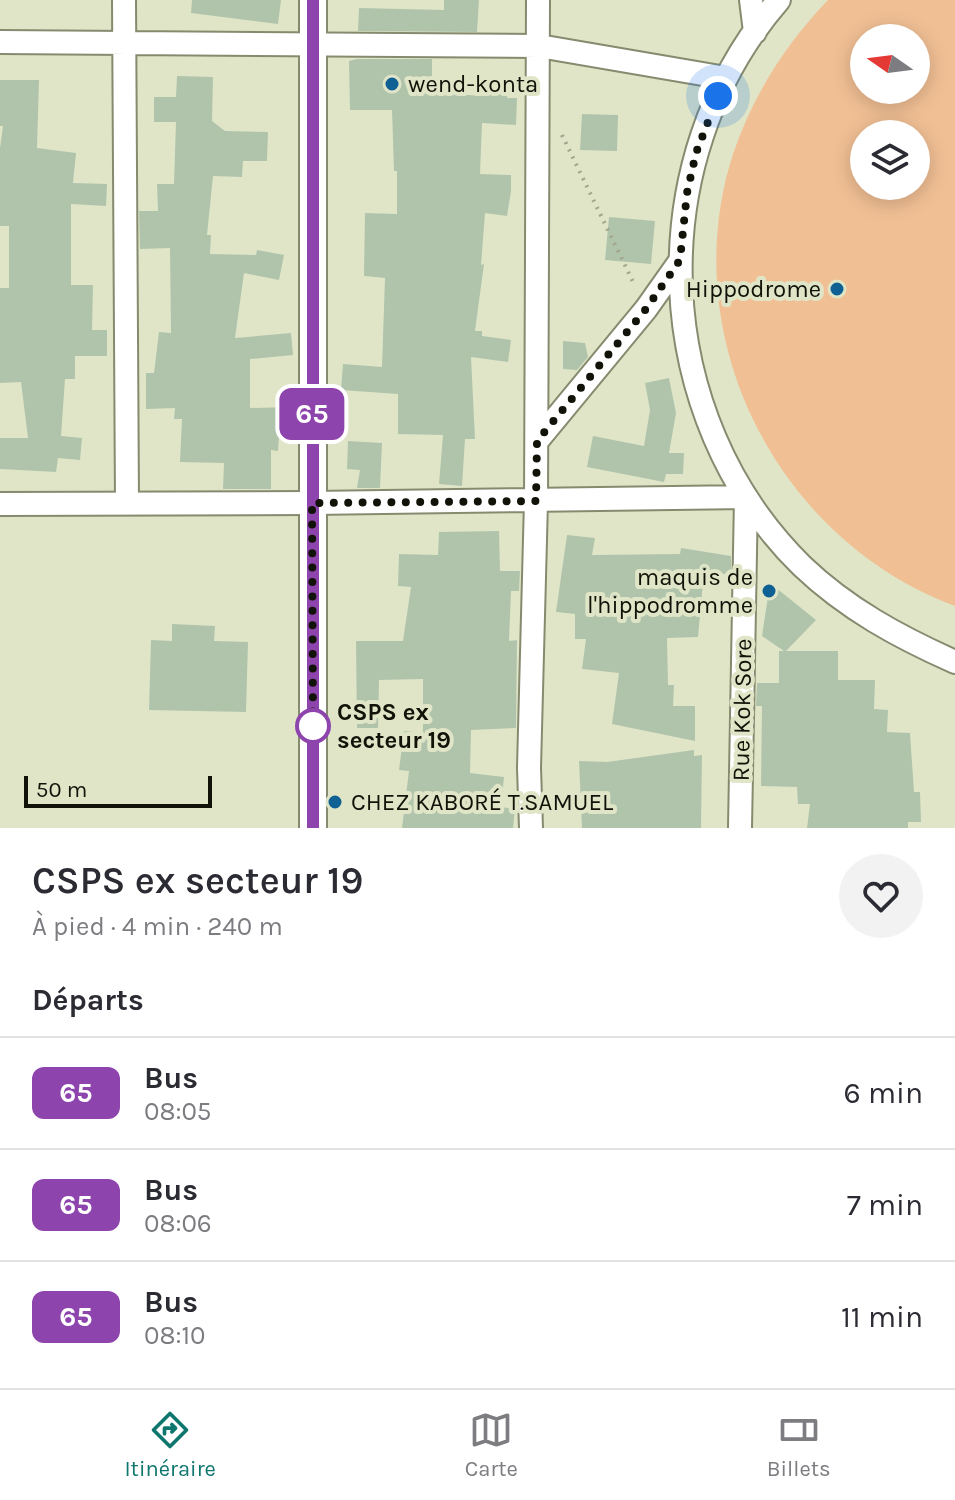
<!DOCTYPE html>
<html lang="fr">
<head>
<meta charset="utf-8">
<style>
	body { margin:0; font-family:Karla,sans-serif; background:#f2f2f3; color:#2b2b33; height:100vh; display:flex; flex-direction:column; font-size:30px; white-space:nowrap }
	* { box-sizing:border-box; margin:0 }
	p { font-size:26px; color:#7c7c81 }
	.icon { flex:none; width:44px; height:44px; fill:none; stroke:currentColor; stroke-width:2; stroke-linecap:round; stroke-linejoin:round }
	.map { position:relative; height:828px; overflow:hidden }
	.panel { display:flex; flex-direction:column; background:#fff; flex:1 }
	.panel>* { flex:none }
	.badge { padding:0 16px; border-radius:12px; font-size:28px; line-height:52px }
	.needle { width:52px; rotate:284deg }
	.fabs { position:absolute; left:850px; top:24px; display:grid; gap:16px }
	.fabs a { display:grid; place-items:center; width:80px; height:80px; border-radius:50%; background:#fff; box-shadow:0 4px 20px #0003; font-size:40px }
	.scale { position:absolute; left:24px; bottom:20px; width:188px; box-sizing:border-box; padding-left:8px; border:4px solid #111208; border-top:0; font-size:22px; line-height:28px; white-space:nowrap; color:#111208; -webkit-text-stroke:6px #e0e5c7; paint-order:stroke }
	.you { position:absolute; width:40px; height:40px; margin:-20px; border:6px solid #fff; border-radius:50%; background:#1a73e8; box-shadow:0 0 0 12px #1a73e833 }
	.map>.badge { position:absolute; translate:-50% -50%; box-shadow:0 0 0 4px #fff }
	h2 { padding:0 32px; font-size:30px; line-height:72px }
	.round { display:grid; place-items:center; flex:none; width:84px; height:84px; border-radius:42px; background:#f2f2f3 }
	.head { display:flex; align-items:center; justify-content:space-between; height:136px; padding:0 32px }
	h1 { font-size:38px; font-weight:600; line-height:60px }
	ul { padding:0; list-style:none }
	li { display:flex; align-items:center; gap:24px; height:112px; padding:0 32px; border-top:2px solid #e1e1e2 }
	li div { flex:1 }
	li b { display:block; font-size:30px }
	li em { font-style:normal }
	li .badge { min-width:88px; font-weight:700; text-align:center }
	.tabs { display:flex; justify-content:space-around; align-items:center; height:112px; border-top:2px solid #e1e1e2; background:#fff; font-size:22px; color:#7c7c81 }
	.tabs a { display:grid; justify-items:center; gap:4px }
	.tabs .active { color:#0f766e }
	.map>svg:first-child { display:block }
	.green { fill:#f1bf94; fill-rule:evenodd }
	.building { fill:#b0c4ac }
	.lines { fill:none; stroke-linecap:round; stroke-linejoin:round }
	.minor-casing { stroke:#868a6f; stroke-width:26 }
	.tertiary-casing { stroke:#868a6f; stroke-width:30 }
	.path { stroke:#a2a58d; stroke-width:4; stroke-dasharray:2 6; stroke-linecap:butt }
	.minor { stroke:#fff; stroke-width:22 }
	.tertiary { stroke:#fff; stroke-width:26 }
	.line-casing { stroke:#fff; stroke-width:18 }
	.line { stroke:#8e44ad; stroke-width:12 }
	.walk { stroke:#111208; stroke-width:8; stroke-dasharray:0 14.4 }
	.poi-dot { fill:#0f6193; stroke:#e0e5c7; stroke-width:3 }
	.stop-dot { fill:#fff; stroke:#8e44ad; stroke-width:4 }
	.labels { text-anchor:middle; stroke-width:8; stroke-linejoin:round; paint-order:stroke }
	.poi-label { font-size:24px; fill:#111208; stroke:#e0e5c7; text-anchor:start }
	.street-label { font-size:24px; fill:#111208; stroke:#e0e5c7 }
	.stop-label { font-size:24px; font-weight:bold; fill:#111208; stroke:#e0e5c7; text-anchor:start }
</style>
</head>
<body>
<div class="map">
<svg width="955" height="828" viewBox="0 0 955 828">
	<rect width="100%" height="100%" fill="#e0e5c7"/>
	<path class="green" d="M 828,0 L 955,0 L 955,606 C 777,540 674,336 733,154 C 753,95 785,45 828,0 ZM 864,38 L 916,38 L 916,90 L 864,90 ZM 864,134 L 916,134 L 916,186 L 864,186 Z"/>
	<path class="building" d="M 192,0 L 281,0 L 278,24 L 191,13 Z
		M 444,0 L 479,0 L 477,32 L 358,31 L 359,8 L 444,10 Z
		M 357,59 L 432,59 L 432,93 L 486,96 L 489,77 L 509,80 L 507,98 L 517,98 L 516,125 L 482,123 L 480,174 L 511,175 L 511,191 L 507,216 L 485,213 L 481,265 L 484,264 L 475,331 L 482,331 L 482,336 L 511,340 L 508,362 L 471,357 L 475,439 L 465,439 L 462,486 L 439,484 L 443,435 L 398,434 L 398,394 L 341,390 L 343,364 L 382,367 L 385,278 L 364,276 L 365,213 L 397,214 L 397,171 L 394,171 L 392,110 L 350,110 L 349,61 Z
		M 177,76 L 213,77 L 212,121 L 225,131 L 268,132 L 267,161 L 243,161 L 242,177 L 213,176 L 207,235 L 211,235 L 210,254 L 256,255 L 257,250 L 284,255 L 279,280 L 244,273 L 235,338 L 291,333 L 293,355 L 250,359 L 250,408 L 291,407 L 291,436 L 279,436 L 278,451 L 271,450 L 271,489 L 223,489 L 224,463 L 180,462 L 182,419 L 174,419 L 175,408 L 146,409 L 146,373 L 154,373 L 159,332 L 171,333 L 170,248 L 140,249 L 139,211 L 158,211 L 157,184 L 174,184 L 176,122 L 154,122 L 154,97 L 176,97 Z
		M 0,80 L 39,80 L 37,148 L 76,153 L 73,183 L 107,184 L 106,206 L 71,204 L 71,285 L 93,285 L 92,330 L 107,330 L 107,356 L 75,356 L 75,379 L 65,379 L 61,436 L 82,438 L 80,460 L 58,458 L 56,472 L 0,469 L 0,438 L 28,438 L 21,382 L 0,383 L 0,288 L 9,288 L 9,226 L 0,226 L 0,148 L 3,126 L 0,126 Z
		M 582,114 L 618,115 L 617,151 L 580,150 Z
		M 609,217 L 655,221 L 651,264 L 605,260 Z
		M 563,341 L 585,343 L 588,357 L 577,370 L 563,369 Z
		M 669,378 L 676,413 L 669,453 L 684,453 L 683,474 L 666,474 L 664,482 L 587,467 L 593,436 L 644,446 L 650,410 L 645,383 Z
		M 348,441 L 382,443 L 380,488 L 357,488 L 360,470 L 347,469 Z
		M 499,531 L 500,571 L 520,571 L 519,591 L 511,591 L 509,641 L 517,640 L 516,728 L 471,730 L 470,773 L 504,777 L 501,807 L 515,809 L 513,828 L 402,828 L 409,771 L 399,770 L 404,731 L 423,733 L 423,679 L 379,680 L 378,728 L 357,728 L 356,641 L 403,641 L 411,587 L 398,586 L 399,554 L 438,555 L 439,532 Z
		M 567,535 L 595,538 L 592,555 L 680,554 L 681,548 L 731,556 L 731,575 L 704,571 L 698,637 L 667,638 L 668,685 L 674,685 L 673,706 L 695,706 L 695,741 L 612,724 L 619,673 L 582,669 L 586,639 L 575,639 L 575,614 L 556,612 Z
		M 770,583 L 816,620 L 786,651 L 838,651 L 838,680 L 875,680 L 874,709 L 888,710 L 887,732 L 910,733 L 914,792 L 920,792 L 921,822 L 908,822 L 908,828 L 807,828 L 810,804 L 798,804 L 797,787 L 761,786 L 762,706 L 756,706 L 757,683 L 779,683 L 779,651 L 784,651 L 762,636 Z
		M 172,624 L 215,626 L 214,641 L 248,642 L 246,712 L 149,710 L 151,640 L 172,641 Z
		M 694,750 L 694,756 L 702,755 L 701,828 L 582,828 L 579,761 L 607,762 Z"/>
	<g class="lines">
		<g class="minor-casing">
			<path id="minor" d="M 124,0 L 127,503
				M 751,0 L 755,32
				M 779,0 C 639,161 650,417 802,566 C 847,609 899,637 955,662
				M 0,42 L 539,46 L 726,78
				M 537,441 L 646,309 L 680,261
				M 0,504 L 312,503 L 746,497 L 740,828
				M 531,828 L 529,768 L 536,501 L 538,0"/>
		</g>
		<g class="tertiary-casing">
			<path id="tertiary" d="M 313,828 L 313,0"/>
		</g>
		<path class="path" d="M 562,135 L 635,286"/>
		<use href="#minor" class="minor"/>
		<use href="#tertiary" class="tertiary"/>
	</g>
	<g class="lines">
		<g class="line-casing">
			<path id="line" d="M 313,828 L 313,0"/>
		</g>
		<use href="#line" class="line"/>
		<path class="walk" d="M 313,726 L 312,503 L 536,501 L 537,441 L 646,309 L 680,260 L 687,193 L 696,153 L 718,96"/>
	</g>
	<g class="poi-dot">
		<circle cx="392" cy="84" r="8"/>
		<circle cx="837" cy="289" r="8"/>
		<circle cx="769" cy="591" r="8"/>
		<circle cx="335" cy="802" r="8"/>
	</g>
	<circle class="stop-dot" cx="313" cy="726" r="16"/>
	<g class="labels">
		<g class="poi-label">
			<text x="408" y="92">wend-konta</text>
			<text x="821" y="297" text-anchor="end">Hippodrome</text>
			<text x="753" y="585" text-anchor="end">maquis de<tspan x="753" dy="28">l'hippodromme</tspan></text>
			<text x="351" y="810">CHEZ KABORÉ T.SAMUEL</text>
		</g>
		<g class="street-label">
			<text transform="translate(742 710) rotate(-89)" y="8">Rue Kok Sore</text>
		</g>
		<g class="stop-label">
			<text x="337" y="720">CSPS ex<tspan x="337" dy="28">secteur 19</tspan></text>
		</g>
	</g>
</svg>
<div class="fabs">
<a><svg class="needle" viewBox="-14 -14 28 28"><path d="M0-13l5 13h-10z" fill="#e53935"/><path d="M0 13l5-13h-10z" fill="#7c7c81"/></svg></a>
<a><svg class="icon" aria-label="layers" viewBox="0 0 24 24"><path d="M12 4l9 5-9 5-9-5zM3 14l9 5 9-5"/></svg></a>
</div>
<div class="scale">50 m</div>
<div class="you" style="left:718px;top:96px"></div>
<b class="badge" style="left:312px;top:414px;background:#8e44ad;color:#fff">65</b>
</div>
<section class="panel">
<div class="head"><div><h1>CSPS ex secteur 19</h1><p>À pied · 4 min · 240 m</p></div><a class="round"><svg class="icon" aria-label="heart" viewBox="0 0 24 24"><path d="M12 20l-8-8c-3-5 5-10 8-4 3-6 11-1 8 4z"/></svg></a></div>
<h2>Départs</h2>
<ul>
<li><span class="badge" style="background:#8e44ad;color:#fff">65</span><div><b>Bus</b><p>08:05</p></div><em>6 min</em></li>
<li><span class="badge" style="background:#8e44ad;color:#fff">65</span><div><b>Bus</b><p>08:06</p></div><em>7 min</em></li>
<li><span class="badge" style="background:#8e44ad;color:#fff">65</span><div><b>Bus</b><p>08:10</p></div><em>11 min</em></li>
</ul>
</section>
<nav class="tabs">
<a class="active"><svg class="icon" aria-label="directions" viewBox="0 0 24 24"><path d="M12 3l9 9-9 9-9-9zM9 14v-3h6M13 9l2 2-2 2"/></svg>Itinéraire</a>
<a><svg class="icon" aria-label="map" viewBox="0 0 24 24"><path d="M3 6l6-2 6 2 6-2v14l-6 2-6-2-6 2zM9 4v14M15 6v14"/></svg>Carte</a>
<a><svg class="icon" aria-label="tickets" viewBox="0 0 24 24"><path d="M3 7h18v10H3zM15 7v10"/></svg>Billets</a>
</nav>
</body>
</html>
